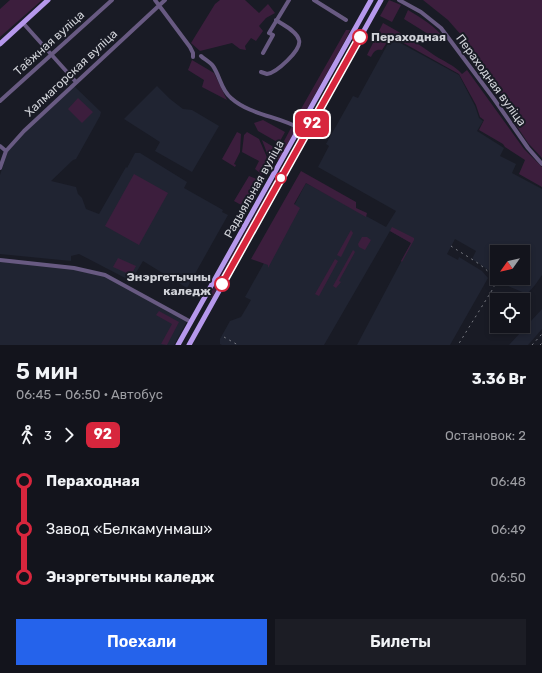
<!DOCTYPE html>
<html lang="ru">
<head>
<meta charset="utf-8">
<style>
	body { margin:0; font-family:Rubik,sans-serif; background:#1c1d25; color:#f1f3f6; height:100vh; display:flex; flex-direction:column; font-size:15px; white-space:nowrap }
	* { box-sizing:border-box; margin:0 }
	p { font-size:13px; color:#9d9ea3 }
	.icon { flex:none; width:22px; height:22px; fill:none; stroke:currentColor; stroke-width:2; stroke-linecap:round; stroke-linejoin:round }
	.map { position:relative; height:345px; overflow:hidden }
	.panel { display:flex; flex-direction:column; background:#13141c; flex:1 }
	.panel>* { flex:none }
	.badge { padding:0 8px; border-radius:6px; font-size:14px; line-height:26px }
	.needle { width:26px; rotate:236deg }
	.tools { position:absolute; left:490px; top:245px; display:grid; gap:8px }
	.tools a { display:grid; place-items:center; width:40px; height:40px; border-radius:0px; background:#13141c; box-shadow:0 2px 6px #0003,0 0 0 1px #32333b; font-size:20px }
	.map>.badge { position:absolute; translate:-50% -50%; box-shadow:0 0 0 2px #fff }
	.legs { display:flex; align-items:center; gap:6px; height:44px; padding:0 16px; font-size:13px }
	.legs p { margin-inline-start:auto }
	.headline { display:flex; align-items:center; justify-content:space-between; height:68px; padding:0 16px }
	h1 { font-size:22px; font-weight:600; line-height:30px }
	.primary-button { display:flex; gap:8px; margin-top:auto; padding:8px 16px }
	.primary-button a { flex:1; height:46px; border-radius:0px; background:#2563eb; color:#fff; font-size:16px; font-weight:600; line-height:46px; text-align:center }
	.primary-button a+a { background:#1c1d25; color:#f1f3f6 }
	ul { padding:0 16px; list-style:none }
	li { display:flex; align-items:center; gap:14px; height:48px; font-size:15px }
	li i { display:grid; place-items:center; width:6px; height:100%; margin:0 5px; background:currentColor }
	li i::after { content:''; width:10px; height:10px; margin:-5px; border:3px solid; border-radius:50%; background:#13141c }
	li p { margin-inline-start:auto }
	li:first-child i { background:linear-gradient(#0000 50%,currentColor 0) }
	li:last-child i { background:linear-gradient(currentColor 50%,#0000 0) }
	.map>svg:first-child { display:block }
	.built { fill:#202432; fill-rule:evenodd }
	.green { fill:#3c1e3d }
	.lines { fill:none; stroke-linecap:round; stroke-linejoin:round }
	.minor { stroke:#685a82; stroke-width:4 }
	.major { stroke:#b698ec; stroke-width:5 }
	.rail { stroke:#797b83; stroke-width:1; stroke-dasharray:2 4; stroke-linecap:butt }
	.line-1-casing { stroke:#fff; stroke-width:9 }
	.line-1 { stroke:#d7263d; stroke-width:6 }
	.stop-1-dot { fill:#fff; stroke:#d7263d; stroke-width:2 }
	.labels { text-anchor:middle; stroke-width:4; stroke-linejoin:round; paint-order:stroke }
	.stop-label { font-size:12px; font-weight:bold; fill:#cfd1d7; stroke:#191b25; text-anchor:start }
	.street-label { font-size:12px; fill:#cfd1d7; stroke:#191b25 }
</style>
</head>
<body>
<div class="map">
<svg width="542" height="345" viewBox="0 0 542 345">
	<rect width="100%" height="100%" fill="#191b25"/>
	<path class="built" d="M 391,38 L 459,75 L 475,106 L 479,118 L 483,121 L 477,131 L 504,148 L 500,156 L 516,164 L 512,173 L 542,189 L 542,275 L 535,285 L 527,294 L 496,281 L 490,271 L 472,259 L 476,251 L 455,239 L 447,254 L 458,260 L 459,257 L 482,271 L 488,278 L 450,345 L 357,345 L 411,243 L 390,231 L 324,345 L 222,345 L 220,344 L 220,339 L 230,321 L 241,317 L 251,300 L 245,297 L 264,263 L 306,183 L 386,227 L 396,211 L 318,167 L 329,146 L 326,144 L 353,96 L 358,98 ZM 497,252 L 523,252 L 523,278 L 497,278 Z
		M 74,86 L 101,112 L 100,116 L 76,159 L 73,160 L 51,181 L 76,187 L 78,194 L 82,198 L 86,209 L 99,214 L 126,167 L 127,168 L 135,153 L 140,153 L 187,182 L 184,188 L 223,210 L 222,212 L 228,215 L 187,288 L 143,261 L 131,281 L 79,254 L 71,256 L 71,261 L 0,254 L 0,175 L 8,151 L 24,132 Z
		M 157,86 L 170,99 L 183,109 L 192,110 L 219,126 L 192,172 L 155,151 L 160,142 L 124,119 Z
		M 0,258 L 58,265 L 106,275 L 172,314 L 173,312 L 187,321 L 174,345 L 0,345 Z
		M 542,309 L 542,329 L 528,345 L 509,345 Z"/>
	<path class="green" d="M 10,0 L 42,0 L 0,37 L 0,9 Z
		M 220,0 L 245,0 L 259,13 L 268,4 L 275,13 L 266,18 L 259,26 L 263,31 L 256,41 L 251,38 L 245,46 L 246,50 L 240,49 L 232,43 L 200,51 L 191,43 L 215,4 Z
		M 389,0 L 401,5 L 392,22 L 380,16 Z
		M 423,0 L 542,0 L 542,158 L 528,143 L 514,122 L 506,102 L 469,44 L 448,20 Z
		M 408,10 C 421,18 435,26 444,38 L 441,42 L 404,19 Z
		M 383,23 C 401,33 417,43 434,55 C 443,61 454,65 462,74 L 467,70 L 524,149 L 542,167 L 542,187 L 519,174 L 525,160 L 505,147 L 503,144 L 479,130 L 484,120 L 480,117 L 476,105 L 459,74 L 391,36 L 382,50 C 376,49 374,51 371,57 L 367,55 Z
		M 346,30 L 350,30 L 346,39 L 298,125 L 293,123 Z
		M 192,60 L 214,73 L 227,100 L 202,87 L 204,80 L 188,70 Z
		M 78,98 L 93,112 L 82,123 L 68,109 Z
		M 263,120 L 285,132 L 279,143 L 258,131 L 254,123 Z
		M 292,126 L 295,128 L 295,131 L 279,160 L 275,158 Z
		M 237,132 L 241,134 L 240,152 L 234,164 L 236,165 L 235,167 L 222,159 Z
		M 247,132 L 259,139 L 269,162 L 243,206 L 234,201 L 249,176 L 257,179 L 260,173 L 255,169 L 259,161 L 242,152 L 244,135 Z
		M 262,140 L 277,149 L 270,161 Z
		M 282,166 L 285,168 L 212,298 L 209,296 Z
		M 301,171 L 356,202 L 356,208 L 367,213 L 366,217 L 306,183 L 294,204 L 300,208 L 268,268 L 268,265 L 251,259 Z
		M 134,174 L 168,193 L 139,245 L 105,226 Z
		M 392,227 L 414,238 L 414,240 L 402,262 L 401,261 L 411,243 L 390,231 Z
		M 351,230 L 353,233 L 341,257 L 337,255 Z
		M 362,237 L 367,237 L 371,240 L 365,250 L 359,247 L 358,244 Z
		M 353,250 L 355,252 L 339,281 L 341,282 L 336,288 L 333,286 Z
		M 118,258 L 136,266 L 131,275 L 113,267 Z
		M 335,259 L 338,261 L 319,296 L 315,294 Z
		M 159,311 L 179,322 L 167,345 L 161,344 L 172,324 L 156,315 Z"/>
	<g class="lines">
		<path class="minor" d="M 155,0 L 190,47 L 193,53 L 193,57
			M 314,0 L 346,20
			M 399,0 L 421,12 L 441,28 L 494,99 L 528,148 L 542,164
			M 23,23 L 76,82
			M 263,53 L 273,35 L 269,33 L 289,0
			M 201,56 C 204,59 210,62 213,66 C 220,76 221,90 231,98 C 250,115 278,116 299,128
			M 261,72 L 267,74 C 276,73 302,50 299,40 C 297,31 283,25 276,20
			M 0,101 L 112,0
			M 0,146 L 6,151
			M 0,168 L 6,151 L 24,131 L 165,0
			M 0,260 L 74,268 L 105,275 L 191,322"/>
		<path class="major" d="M 0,44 L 48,0
			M 178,345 L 371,0
			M 189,345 L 381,0"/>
		<path class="rail" d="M 451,246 C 462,254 487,266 493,278 C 494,281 494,284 494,287 L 458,345
			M 224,337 L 238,345
			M 532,345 L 542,334
			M 540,345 L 542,343"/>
	</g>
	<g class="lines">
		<g class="line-1-casing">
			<path id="line-1" d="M 222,284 L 360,37"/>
		</g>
		<use href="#line-1" class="line-1"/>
	</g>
	<g class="stop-1-dot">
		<circle cx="360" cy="37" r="7"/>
		<circle cx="281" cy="178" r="5"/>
		<circle cx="222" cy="284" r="7"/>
	</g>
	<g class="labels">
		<g class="stop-label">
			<text x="371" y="41">Пераходная</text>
			<text x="211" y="281" text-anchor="end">Энэргетычны<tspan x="211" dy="14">каледж</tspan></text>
		</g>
		<g class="street-label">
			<text transform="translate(49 43) rotate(-42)" y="4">Таёжная вуліца</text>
			<text transform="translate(71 73) rotate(-43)" y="4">Халмагорская вуліца</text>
			<text transform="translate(491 80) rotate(54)" y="4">Пераходная вуліца</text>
			<text transform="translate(254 189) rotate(-61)" y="4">Радыяльная вуліца</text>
		</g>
	</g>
</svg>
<div class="tools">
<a><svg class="needle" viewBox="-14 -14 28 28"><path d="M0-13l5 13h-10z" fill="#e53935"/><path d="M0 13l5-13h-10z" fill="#9d9ea3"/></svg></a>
<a><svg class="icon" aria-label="locate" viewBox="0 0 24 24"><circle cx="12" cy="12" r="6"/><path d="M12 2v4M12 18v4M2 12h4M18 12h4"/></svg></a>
</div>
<b class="badge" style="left:312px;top:124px;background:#d7263d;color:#fff">92</b>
</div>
<section class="panel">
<div class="headline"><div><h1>5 мин</h1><p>06:45 – 06:50 · Автобус</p></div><b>3.36 Br</b></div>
<div class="legs"><svg class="icon" aria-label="walk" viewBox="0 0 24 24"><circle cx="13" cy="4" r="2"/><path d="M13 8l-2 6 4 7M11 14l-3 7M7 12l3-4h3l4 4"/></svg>3<svg class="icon" aria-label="forward" viewBox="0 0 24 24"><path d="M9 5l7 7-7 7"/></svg><b class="badge" style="background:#d7263d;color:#fff">92</b><p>Остановок: 2</p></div>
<ul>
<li><i style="color:#d7263d"></i><b>Пераходная</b><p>06:48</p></li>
<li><i style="color:#d7263d"></i><span>Завод «Белкамунмаш»</span><p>06:49</p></li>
<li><i style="color:#d7263d"></i><b>Энэргетычны каледж</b><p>06:50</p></li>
</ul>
<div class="primary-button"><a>Поехали</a><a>Билеты</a></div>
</section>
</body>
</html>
